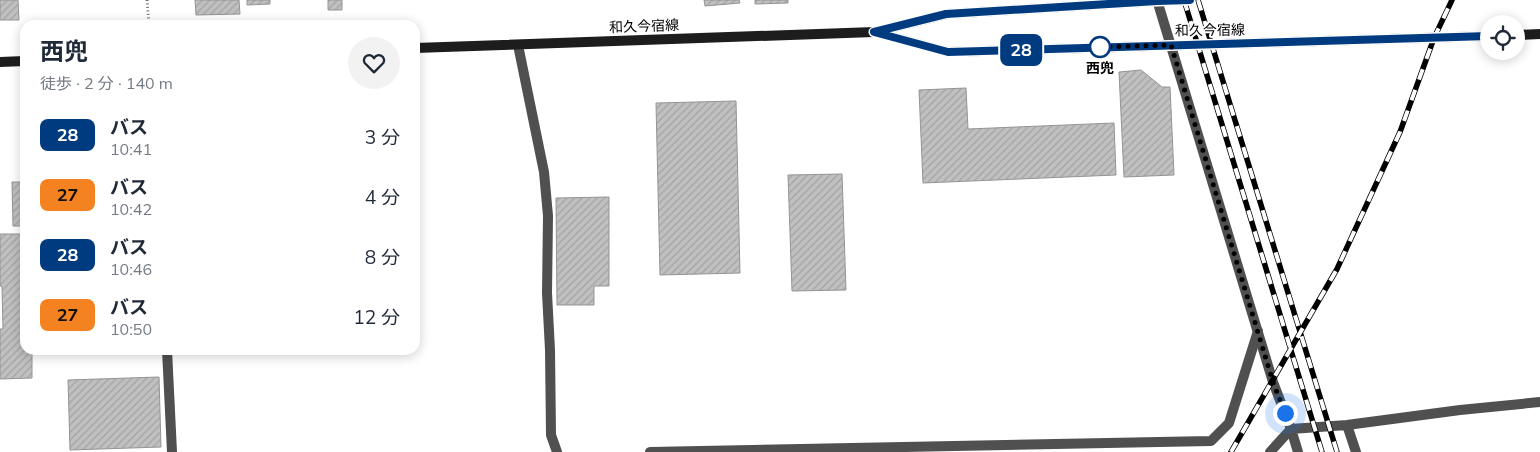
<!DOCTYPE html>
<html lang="ja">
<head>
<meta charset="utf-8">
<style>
	body { margin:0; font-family:Mulish,"Noto Sans JP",sans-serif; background:#f2f2f3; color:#1f2937; height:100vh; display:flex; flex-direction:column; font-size:19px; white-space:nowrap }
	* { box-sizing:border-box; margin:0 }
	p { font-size:16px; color:#747a83 }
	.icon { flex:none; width:28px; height:28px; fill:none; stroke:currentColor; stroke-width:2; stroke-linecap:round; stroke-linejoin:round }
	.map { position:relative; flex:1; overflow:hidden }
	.panel { position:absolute; left:20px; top:20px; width:400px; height:335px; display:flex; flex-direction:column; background:#fff; border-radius:15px; box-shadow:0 2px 12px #0003 }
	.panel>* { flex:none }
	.badge { padding:0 10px; border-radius:8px; font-size:18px; line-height:32px }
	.controls { position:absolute; left:1480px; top:15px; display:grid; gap:10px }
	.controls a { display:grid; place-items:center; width:45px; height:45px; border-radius:50%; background:#fff; box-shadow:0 2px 12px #0003; font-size:25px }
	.you { position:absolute; width:25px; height:25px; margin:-12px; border:4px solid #fff; border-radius:50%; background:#1a73e8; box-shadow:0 0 0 8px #1a73e833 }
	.map>.badge { position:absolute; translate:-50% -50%; box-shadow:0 0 0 2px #fff }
	.round { display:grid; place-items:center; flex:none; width:52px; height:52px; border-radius:26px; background:#f2f2f3 }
	.summary { display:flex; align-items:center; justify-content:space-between; height:85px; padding:0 20px }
	h1 { font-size:24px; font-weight:700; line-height:38px }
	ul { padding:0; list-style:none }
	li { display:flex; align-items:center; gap:15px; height:60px; padding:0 20px }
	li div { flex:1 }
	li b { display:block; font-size:19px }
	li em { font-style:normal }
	li .badge { min-width:55px; font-weight:700; text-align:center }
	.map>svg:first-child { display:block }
	.building { fill:url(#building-hatch); stroke:#949494 }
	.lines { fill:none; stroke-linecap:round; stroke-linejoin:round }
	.path { stroke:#727272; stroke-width:3; stroke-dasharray:1 2.5; stroke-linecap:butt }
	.service { stroke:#505050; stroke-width:10 }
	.minor { stroke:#505050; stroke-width:10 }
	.tertiary { stroke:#505050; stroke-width:10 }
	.secondary { stroke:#1d1d1d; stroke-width:10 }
	.rail-casing { stroke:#000; stroke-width:5.5 }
	.rail { stroke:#fff; stroke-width:4; stroke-dasharray:11; stroke-linecap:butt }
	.line-casing { stroke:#fff; stroke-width:11 }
	.line { stroke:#003b80; stroke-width:8 }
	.walk { stroke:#000; stroke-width:5; stroke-dasharray:0 9 }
	.stop-dot { fill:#fff; stroke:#003b80; stroke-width:2.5 }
	.labels { text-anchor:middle; stroke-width:4; stroke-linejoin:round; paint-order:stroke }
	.street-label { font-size:14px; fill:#000; stroke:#fff }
	.stop-label { font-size:14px; font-weight:bold; fill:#000; stroke:#fff }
</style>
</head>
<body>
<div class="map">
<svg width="1540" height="452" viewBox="0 0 1540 452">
	<defs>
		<pattern id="building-hatch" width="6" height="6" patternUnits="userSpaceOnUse" patternTransform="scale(1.25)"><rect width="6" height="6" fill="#c0c0c0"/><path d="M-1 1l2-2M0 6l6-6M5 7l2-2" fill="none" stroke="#a3a3a3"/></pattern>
	</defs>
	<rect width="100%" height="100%" fill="#fff"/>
	<path class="building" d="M 0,0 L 18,0 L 19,20 L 0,20 Z
		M 195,0 L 239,0 L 240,14 L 196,15 Z
		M 247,0 L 270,0 L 270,4 L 247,5 Z
		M 328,0 L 342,0 L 342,10 L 328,10 Z
		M 704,0 L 739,0 L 740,3 L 705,6 Z
		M 755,0 L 788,0 L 788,3 L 755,4 Z
		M 1141,70 L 1162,87 L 1170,87 L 1174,175 L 1124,177 L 1119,72 Z
		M 966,88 L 968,129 L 1114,123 L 1116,175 L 923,183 L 919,90 Z
		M 736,101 L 740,273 L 660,275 L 656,103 Z
		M 842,174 L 846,290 L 792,291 L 788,175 Z
		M 12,182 L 25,182 L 25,226 L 13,226 Z
		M 609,197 L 609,286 L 594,286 L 594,305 L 557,305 L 556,198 Z
		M 0,234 L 25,234 L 25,350 L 32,350 L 32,378 L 0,379 L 0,329 L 3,329 L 2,286 L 0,286 Z
		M 159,377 L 161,447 L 70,450 L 68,380 Z"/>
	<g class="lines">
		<path class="path" d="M 147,0 L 149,25"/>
		<path class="service" d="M 518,45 L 544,172 L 548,216 L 547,293 L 550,350 L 551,435 L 557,452"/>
		<path class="minor" d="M 167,350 L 172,452
			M 1347,425 L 1356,452
			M 650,452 L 1211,441 L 1229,423 L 1258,331
			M 1298,452 L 1291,429 L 1347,425 L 1460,410 L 1540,402"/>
		<path class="tertiary" d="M 1157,0 L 1273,382 L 1291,429 L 1270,452"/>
		<path class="secondary" d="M 875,32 L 948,52 L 1489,36
			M 1516,35 L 1540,34
			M 415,48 L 874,32 L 947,14 L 1157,1 L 1188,0
			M 0,62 L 25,61"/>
		<g class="rail-casing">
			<path id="rail" d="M 1184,0 L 1322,452
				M 1198,0 L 1337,452
				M 1231,452 L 1337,269 L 1400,132 L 1434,38 L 1452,0"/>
		</g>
		<use href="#rail" class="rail"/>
	</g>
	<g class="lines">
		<g class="line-casing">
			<path id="line" d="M 1190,0 L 1157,1 L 946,14 L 874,32 L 948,52 L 1489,36"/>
		</g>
		<use href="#line" class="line"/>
		<path class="walk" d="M 1100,47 L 1096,47 L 1171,45 L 1273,382 L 1285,413"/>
	</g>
	<circle class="stop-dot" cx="1100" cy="47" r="10"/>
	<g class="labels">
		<g class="street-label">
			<text transform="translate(644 26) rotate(-2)" y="5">和久今宿線</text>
			<text transform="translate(1210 30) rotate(-1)" y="5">和久今宿線</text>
		</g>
		<g class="stop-label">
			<text x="1100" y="73">西兜</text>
		</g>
	</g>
</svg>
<div class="controls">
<a><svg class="icon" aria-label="locate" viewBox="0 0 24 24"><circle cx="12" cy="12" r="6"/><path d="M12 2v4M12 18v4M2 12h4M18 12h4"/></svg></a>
</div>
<div class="you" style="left:1285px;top:413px"></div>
<b class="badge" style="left:1021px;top:50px;background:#003b80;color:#fff">28</b>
<section class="panel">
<div class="summary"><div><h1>西兜</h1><p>徒歩 · 2 分 · 140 m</p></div><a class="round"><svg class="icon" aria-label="heart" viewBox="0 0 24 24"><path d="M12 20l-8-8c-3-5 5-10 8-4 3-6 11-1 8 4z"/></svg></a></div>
<ul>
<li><span class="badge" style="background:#003b80;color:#fff">28</span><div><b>バス</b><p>10:41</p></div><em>3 分</em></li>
<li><span class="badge" style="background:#f58220;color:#111">27</span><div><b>バス</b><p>10:42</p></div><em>4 分</em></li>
<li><span class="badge" style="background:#003b80;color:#fff">28</span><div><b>バス</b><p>10:46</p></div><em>8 分</em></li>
<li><span class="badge" style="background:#f58220;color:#111">27</span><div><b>バス</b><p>10:50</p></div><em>12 分</em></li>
</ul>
</section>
</div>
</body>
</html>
